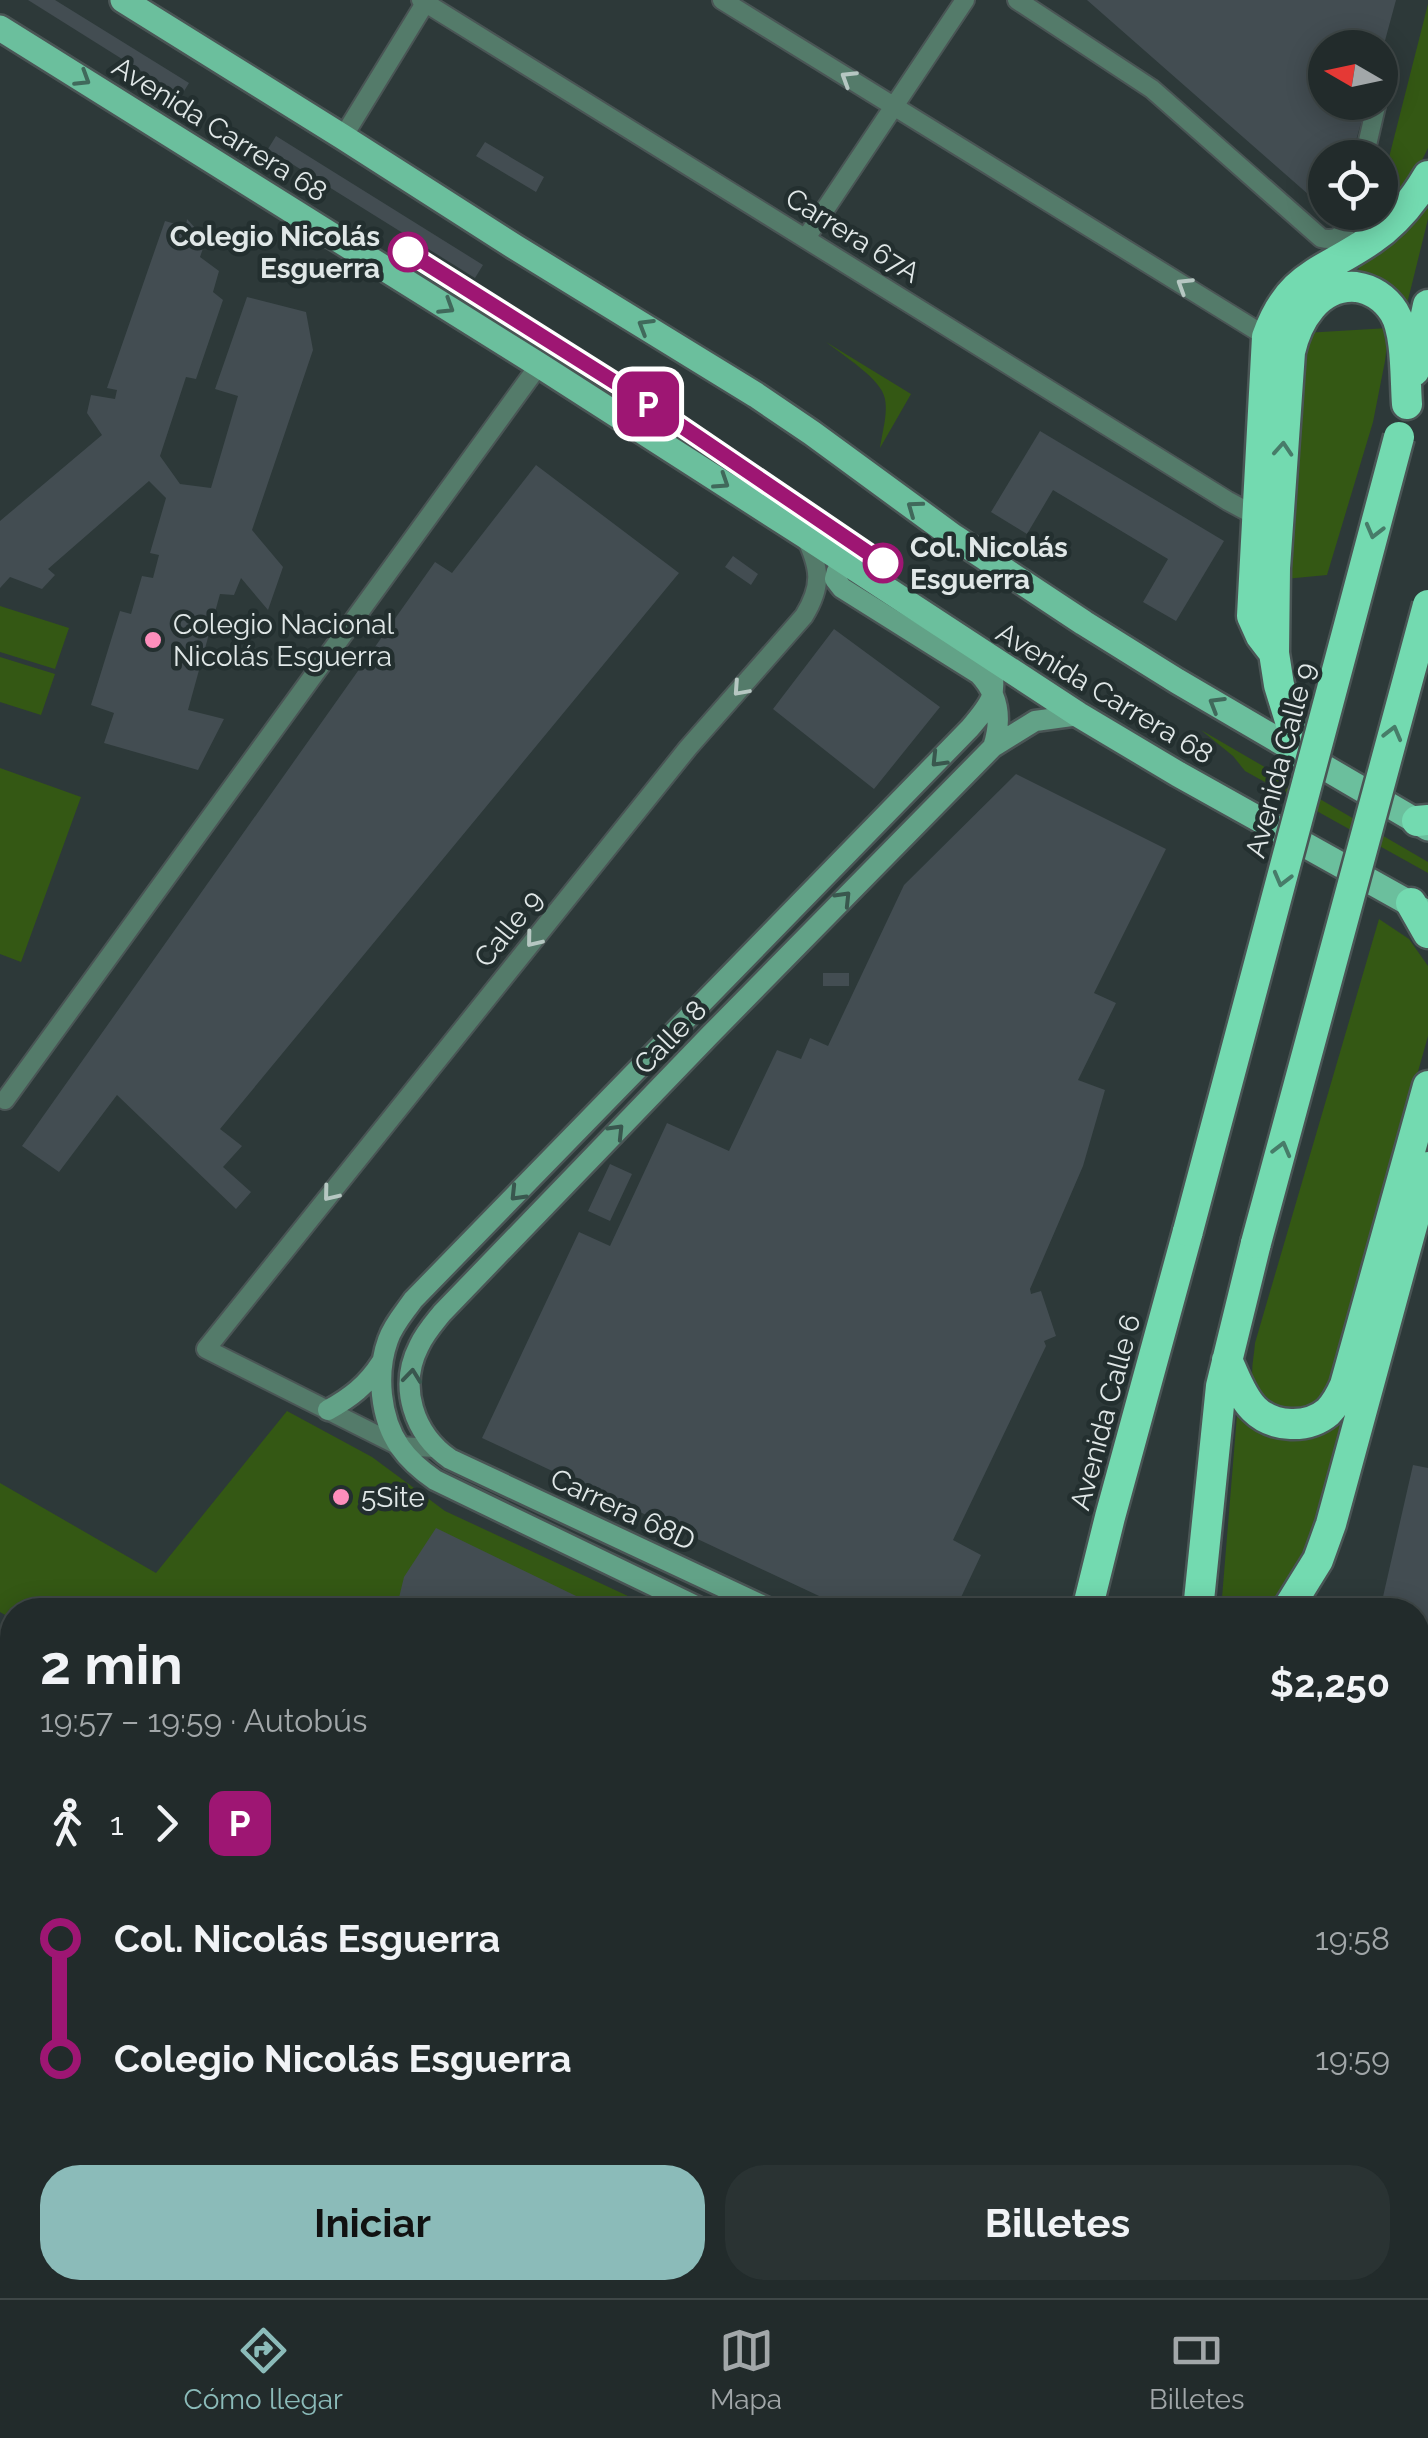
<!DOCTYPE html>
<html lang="es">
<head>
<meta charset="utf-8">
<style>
	body { margin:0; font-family:Raleway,sans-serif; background:#2a3333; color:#f1f3f6; height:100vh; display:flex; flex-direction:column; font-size:38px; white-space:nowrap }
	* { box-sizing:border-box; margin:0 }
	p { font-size:32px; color:#a2a7a9 }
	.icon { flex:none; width:55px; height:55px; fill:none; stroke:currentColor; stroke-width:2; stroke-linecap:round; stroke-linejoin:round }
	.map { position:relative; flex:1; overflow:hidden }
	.drawer { position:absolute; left:0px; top:1598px; width:1430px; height:702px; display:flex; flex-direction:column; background:#222b2b; border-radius:40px 40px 0 0; box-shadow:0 5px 25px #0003,0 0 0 2px #3f4747 }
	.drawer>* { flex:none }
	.badge { padding:0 20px; border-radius:15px; font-size:35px; line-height:65px }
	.needle { width:65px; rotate:279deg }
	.fabs { position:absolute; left:1308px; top:30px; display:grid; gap:20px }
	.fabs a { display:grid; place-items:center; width:90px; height:90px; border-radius:50%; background:#222b2b; box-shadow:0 5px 25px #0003,0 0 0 2px #3f4747; font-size:50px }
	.map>.badge { position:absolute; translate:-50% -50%; box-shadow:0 0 0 5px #fff }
	.legs { display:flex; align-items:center; gap:15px; height:110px; padding:0 40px; font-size:32px }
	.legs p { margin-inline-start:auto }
	.overview { display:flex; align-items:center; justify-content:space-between; height:170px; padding:0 40px }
	h1 { font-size:55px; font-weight:700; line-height:75px }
	.button { display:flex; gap:20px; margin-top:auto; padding:20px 40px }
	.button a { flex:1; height:115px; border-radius:40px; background:#8bbbb9; color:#111; font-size:40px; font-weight:700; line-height:115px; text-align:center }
	.button a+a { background:#2a3333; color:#f1f3f6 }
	ul { padding:0 40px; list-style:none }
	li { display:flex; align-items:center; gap:35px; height:120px; font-size:38px }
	li i { display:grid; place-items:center; width:15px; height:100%; margin:0 12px; background:currentColor }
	li i::after { content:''; width:25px; height:25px; margin:-12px; border:8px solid; border-radius:50%; background:#222b2b }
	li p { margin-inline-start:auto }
	li:first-child i { background:linear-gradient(#0000 50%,currentColor 0) }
	li:last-child i { background:linear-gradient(currentColor 50%,#0000 0) }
	.tab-bar { display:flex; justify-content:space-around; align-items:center; height:140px; border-top:2px solid #3f4747; background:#222b2b; font-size:28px; color:#a2a7a9 }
	.tab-bar a { display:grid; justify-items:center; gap:5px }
	.tab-bar .current { color:#8bbbb9 }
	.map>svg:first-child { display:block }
	.green { fill:#345814 }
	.building { fill:#434d52 }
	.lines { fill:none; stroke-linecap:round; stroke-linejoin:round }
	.street-casing { stroke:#4a5555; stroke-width:22 }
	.secondary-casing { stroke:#4a5555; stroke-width:25 }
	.primary-casing { stroke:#4a5555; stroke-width:30 }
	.highway-casing { stroke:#4a5555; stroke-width:35 }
	.street { stroke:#547b6a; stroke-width:18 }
	.secondary { stroke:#62a287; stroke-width:20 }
	.primary { stroke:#6bbf9d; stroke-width:25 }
	.highway { stroke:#73dab0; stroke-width:30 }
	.highway-bridge-casing { stroke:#4a5555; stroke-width:35; stroke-linecap:butt }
	.highway-bridge { stroke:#73dab0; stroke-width:30 }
	.oneway { stroke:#b6c7c2 }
	.oneway2 { stroke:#40695b }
	.oneway3 { stroke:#477c69 }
	.oneway4 { stroke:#39574e }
	.line-1-casing { stroke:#fff; stroke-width:22 }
	.line-1 { stroke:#9e1673; stroke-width:15 }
	.stop-1-dot { fill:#fff; stroke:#9e1673; stroke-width:5 }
	.poi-dot { fill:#fe8ebc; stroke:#232f2f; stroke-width:4 }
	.labels { text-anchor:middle; stroke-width:9; stroke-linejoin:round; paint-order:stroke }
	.street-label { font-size:28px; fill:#e0e7e7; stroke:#232f2f }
	.stop-label { font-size:28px; font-weight:bold; fill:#e0e7e7; stroke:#232f2f; text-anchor:end }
	.poi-label { font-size:28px; fill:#e0e7e7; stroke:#232f2f; text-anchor:start }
</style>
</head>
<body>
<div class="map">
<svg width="1428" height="2298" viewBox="0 0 1428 2298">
	<rect width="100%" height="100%" fill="#2d3939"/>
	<path class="green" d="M 1428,4 L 1428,148 L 1407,190 L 1373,221 L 1375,213 L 1380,212 L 1380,193 Z
		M 1428,201 L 1428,219 L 1406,308 C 1394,287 1382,277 1357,275 L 1362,256 Z
		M 1389,328 L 1385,361 L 1373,422 L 1327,575 L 1285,579 L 1304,333 Z
		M 826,342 L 911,394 L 880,448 C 882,433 888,414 885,399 C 882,379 842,355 826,342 Z
		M 0,606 L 69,628 L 55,669 L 0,652 Z
		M 0,657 L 55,674 L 41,715 L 0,702 Z
		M 1201,730 L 1428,862 L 1428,873 L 1245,771 L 1233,756 Z
		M 0,768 L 81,797 L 21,962 L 0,954 Z
		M 1379,919 L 1409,939 L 1428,966 L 1428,1036 L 1330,1384 C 1326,1391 1323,1399 1317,1403 C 1299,1417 1264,1412 1255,1390 C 1249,1376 1254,1358 1255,1343 Z
		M 1350,1409 L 1325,1501 L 1307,1552 L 1267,1610 L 1221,1610 L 1237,1415 L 1260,1432 L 1282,1437 Z
		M 287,1411 L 372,1457 L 445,1511 L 658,1610 L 12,1610 L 12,1619 L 0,1612 L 0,1483 L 156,1573 Z
		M 0,1774 L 12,1781 L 12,2198 L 0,2191 Z
		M 328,2288 L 832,2288 L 829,2298 L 322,2298 Z"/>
	<path class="building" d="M 28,0 L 55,0 L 189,83 L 181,96 Z
		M 1087,0 L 1396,0 L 1383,48 L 1325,48 L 1325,102 L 1367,102 L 1351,158 L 1325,158 L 1325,209 Z
		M 276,136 L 483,265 L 475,278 L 268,149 Z
		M 485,142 L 544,177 L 536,192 L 476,156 Z
		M 187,219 L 206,240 L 200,257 L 219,271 L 213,292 L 223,300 L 196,379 L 186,377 L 160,456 L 180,484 L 211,488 L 238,396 L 215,389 L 247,297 L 306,312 L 313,350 L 252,530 L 283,567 L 268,610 L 241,578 L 234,595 L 220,594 L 188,710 L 224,719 L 198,770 L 104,743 L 114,713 L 91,705 L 120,611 L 131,614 L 142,576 L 153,578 L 159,555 L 150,553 L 166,498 L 149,481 L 48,569 L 55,575 L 42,589 L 10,577 L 0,588 L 0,521 L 102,435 L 87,413 L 91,395 L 115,399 L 117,390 L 107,388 L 165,221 L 186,227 Z
		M 1040,431 L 1224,541 L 1176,621 L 1143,602 L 1168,559 L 1053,490 L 1027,534 L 991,512 Z
		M 536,465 L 679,573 L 220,1129 L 242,1146 L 223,1167 L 251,1192 L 236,1209 L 117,1095 L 59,1172 L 22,1146 L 435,562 L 452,573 Z
		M 733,556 L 758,574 L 751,585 L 725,567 Z
		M 834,629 L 940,707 L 874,789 L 773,709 Z
		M 1016,774 L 1166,849 L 1094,993 L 1116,1003 L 1078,1080 L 1105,1090 L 1083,1166 L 1030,1289 L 1031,1294 L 1041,1291 L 1056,1336 L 1044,1341 L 1046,1346 L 953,1540 L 981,1555 L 955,1610 L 849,1610 L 482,1438 L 579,1232 L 610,1246 L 667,1123 L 729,1151 L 777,1050 L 801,1059 L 810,1038 L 828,1046 L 904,885 Z
		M 823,973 L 849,973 L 849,986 L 823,986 Z
		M 610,1164 L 632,1174 L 610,1221 L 588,1211 Z
		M 1413,1465 L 1428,1468 L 1428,1633 L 1418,1631 L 1418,1610 L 1380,1610 Z
		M 436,1528 L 605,1610 L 396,1610 L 404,1577 Z
		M 1418,1732 L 1428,1734 L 1428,1804 L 1418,1802 Z
		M 0,2115 L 12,2122 L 12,2193 L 0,2185 Z
		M 215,2288 L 247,2288 L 263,2298 L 208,2298 Z"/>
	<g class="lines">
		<g class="street-casing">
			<path id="street" d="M 421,0 L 1228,501 L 1256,516
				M 722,0 L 1267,337
				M 1017,0 L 1152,89 L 1321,238 C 1341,243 1347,230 1351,212
				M 343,137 L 427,0
				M 1364,158 L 1377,102
				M 806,238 L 965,0
				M 5,1100 L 539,365
				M 435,1448 L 399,1446 L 206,1349 L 688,748 L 804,616 C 823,585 820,568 805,536
				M 1418,2159 L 1428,2162
				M 0,2272 L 12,2251
				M 1115,2288 L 1115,2291 L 1138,2298
				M 1222,2298 L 1224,2288
				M 1333,2298 L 1335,2288"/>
		</g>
		<g class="secondary-casing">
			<path id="secondary" d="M 854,569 L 843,567 L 837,571 L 835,579 L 842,588 L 979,674 C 999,695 1002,720 993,747
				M 328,1410 C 350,1398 367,1385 381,1363
				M 704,1610 L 435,1480 C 422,1471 409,1460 400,1447 C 380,1418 376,1373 388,1340 C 393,1325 404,1313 413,1300 L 970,728 C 994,700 997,695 990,659
				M 772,1610 L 450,1459 C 414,1434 398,1387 419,1346 C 425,1333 434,1323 442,1313 L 710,1035 L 993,747 L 1035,721 L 1079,715
				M 0,2241 L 12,2249
				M 77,2288 L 94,2298
				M 904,2298 L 909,2288"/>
		</g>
		<g class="primary-casing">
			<path id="primary" d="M 123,0 L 343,137 L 515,247 L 756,395 L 812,433 L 954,537 L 1084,623 L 1177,681 L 1428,828
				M 0,28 L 539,365 L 804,535 L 1079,715 L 1178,774 L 1427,913"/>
		</g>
		<g class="highway-casing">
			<path id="highway" d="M 1414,371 L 1428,305
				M 1274,653 L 1261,636 L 1252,616 L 1267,337 C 1289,274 1323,273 1372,239 C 1395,223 1414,200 1428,176
				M 1300,753 L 1279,685 L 1274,653 L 1275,568 L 1290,352 C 1297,321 1318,284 1356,287 C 1371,289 1385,298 1394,312 C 1407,333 1405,379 1407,404
				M 1417,821 L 1428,820
				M 1411,903 L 1428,933
				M 1227,1360 C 1235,1376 1241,1396 1254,1409 C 1273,1428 1308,1429 1328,1412 C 1336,1404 1341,1394 1345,1385 L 1428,1086
				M 1087,1610 L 1110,1517 L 1188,1231
				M 1198,1610 L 1221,1386 L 1256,1243
				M 1287,1610 L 1318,1560 L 1331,1524 L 1428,1167
				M 921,2298 L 924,2288
				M 1046,2298 L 1048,2288"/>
		</g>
		<use href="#street" class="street"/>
		<use href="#secondary" class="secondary"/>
		<use href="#primary" class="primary"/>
		<use href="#highway" class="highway"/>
		<g class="highway-bridge-casing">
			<path id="highway-bridge" d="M 1188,1231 L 1399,437
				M 1256,1243 L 1428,605"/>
		</g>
		<use href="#highway-bridge" class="highway-bridge"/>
	</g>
	<defs><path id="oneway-chevron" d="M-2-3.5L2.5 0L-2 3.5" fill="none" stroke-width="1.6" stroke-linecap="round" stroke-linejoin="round" transform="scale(2.5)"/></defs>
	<g class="oneway">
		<use href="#oneway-chevron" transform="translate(848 78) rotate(-148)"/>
		<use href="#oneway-chevron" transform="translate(1184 285) rotate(-148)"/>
		<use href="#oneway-chevron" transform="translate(740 689) rotate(132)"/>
		<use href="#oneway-chevron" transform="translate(533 940) rotate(129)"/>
		<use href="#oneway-chevron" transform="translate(330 1194) rotate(129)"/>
	</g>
	<g class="oneway2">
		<use href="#oneway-chevron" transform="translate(83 79) rotate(32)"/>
		<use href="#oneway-chevron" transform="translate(447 307) rotate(32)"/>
		<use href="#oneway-chevron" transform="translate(645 326) rotate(-149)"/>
		<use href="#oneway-chevron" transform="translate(722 482) rotate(33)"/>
		<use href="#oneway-chevron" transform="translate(914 508) rotate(-144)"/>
		<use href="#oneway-chevron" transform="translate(1216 704) rotate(-149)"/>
	</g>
	<g class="oneway3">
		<use href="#oneway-chevron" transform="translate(1283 449) rotate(-86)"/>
		<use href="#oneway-chevron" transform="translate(1374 531) rotate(105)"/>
		<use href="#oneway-chevron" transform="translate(1393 733) rotate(-75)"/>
		<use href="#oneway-chevron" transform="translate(1282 879) rotate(105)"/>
		<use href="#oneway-chevron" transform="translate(1282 1149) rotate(-75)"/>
	</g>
	<g class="oneway4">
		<use href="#oneway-chevron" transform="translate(938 760) rotate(134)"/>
		<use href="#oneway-chevron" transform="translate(844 898) rotate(-46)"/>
		<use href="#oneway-chevron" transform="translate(617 1131) rotate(-46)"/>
		<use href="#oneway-chevron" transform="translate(517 1194) rotate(134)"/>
		<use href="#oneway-chevron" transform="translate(412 1376) rotate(-84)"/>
	</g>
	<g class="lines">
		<g class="line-1-casing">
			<path id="line-1" d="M 408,252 L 643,400 L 883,563"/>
		</g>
		<use href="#line-1" class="line-1"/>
	</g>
	<g class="stop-1-dot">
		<circle cx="408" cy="252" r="18"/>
		<circle cx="883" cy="563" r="18"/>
	</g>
	<g class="poi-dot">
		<circle cx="153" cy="640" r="10"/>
		<circle cx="341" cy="1497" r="10"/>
	</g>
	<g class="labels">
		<g class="street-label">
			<text transform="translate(220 129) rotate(32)" y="10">Avenida Carrera 68</text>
			<text transform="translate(853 235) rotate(32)" y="10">Carrera 67A</text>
			<text transform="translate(1105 693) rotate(31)" y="10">Avenida Carrera 68</text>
			<text transform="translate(1280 760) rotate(-75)" y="10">Avenida Calle 9</text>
			<text transform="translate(508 928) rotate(-51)" y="10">Calle 9</text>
			<text transform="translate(670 1037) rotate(-46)" y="10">Calle 8</text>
			<text transform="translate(1105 1412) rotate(-75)" y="10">Avenida Calle 6</text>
			<text transform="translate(623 1509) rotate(25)" y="10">Carrera 68D</text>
		</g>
		<g class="stop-label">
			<text x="380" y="246">Colegio Nicolás<tspan x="380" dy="32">Esguerra</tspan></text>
			<text x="910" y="557" text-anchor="start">Col. Nicolás<tspan x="910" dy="32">Esguerra</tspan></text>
		</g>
		<g class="poi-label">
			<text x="173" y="634">Colegio Nacional<tspan x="173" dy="32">Nicolás Esguerra</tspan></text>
			<text x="361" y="1507">5Site</text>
		</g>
	</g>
</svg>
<div class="fabs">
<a><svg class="needle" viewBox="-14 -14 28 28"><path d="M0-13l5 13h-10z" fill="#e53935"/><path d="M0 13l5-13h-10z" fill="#a2a7a9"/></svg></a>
<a><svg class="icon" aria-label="locate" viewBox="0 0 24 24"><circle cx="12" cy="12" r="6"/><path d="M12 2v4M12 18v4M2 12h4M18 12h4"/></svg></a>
</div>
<b class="badge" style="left:648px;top:404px;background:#9e1673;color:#fff">P</b>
<section class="drawer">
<div class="overview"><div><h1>2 min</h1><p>19:57 – 19:59 · Autobús</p></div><b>$2,250</b></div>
<div class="legs"><svg class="icon" aria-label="walk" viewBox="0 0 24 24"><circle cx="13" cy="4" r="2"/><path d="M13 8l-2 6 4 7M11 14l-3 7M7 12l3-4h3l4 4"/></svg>1<svg class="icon" aria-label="forward" viewBox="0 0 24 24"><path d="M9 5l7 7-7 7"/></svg><b class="badge" style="background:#9e1673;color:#fff">P</b></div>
<ul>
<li><i style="color:#9e1673"></i><b>Col. Nicolás Esguerra</b><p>19:58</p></li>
<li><i style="color:#9e1673"></i><b>Colegio Nicolás Esguerra</b><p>19:59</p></li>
</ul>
<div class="button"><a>Iniciar</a><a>Billetes</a></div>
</section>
</div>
<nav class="tab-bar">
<a class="current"><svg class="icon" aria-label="directions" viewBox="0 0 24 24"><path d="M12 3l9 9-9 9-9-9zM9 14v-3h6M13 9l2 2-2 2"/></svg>Cómo llegar</a>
<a><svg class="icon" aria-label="map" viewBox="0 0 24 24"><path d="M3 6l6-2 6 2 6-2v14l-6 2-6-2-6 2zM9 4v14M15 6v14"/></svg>Mapa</a>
<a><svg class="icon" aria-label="tickets" viewBox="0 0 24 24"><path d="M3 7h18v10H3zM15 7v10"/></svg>Billetes</a>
</nav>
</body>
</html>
